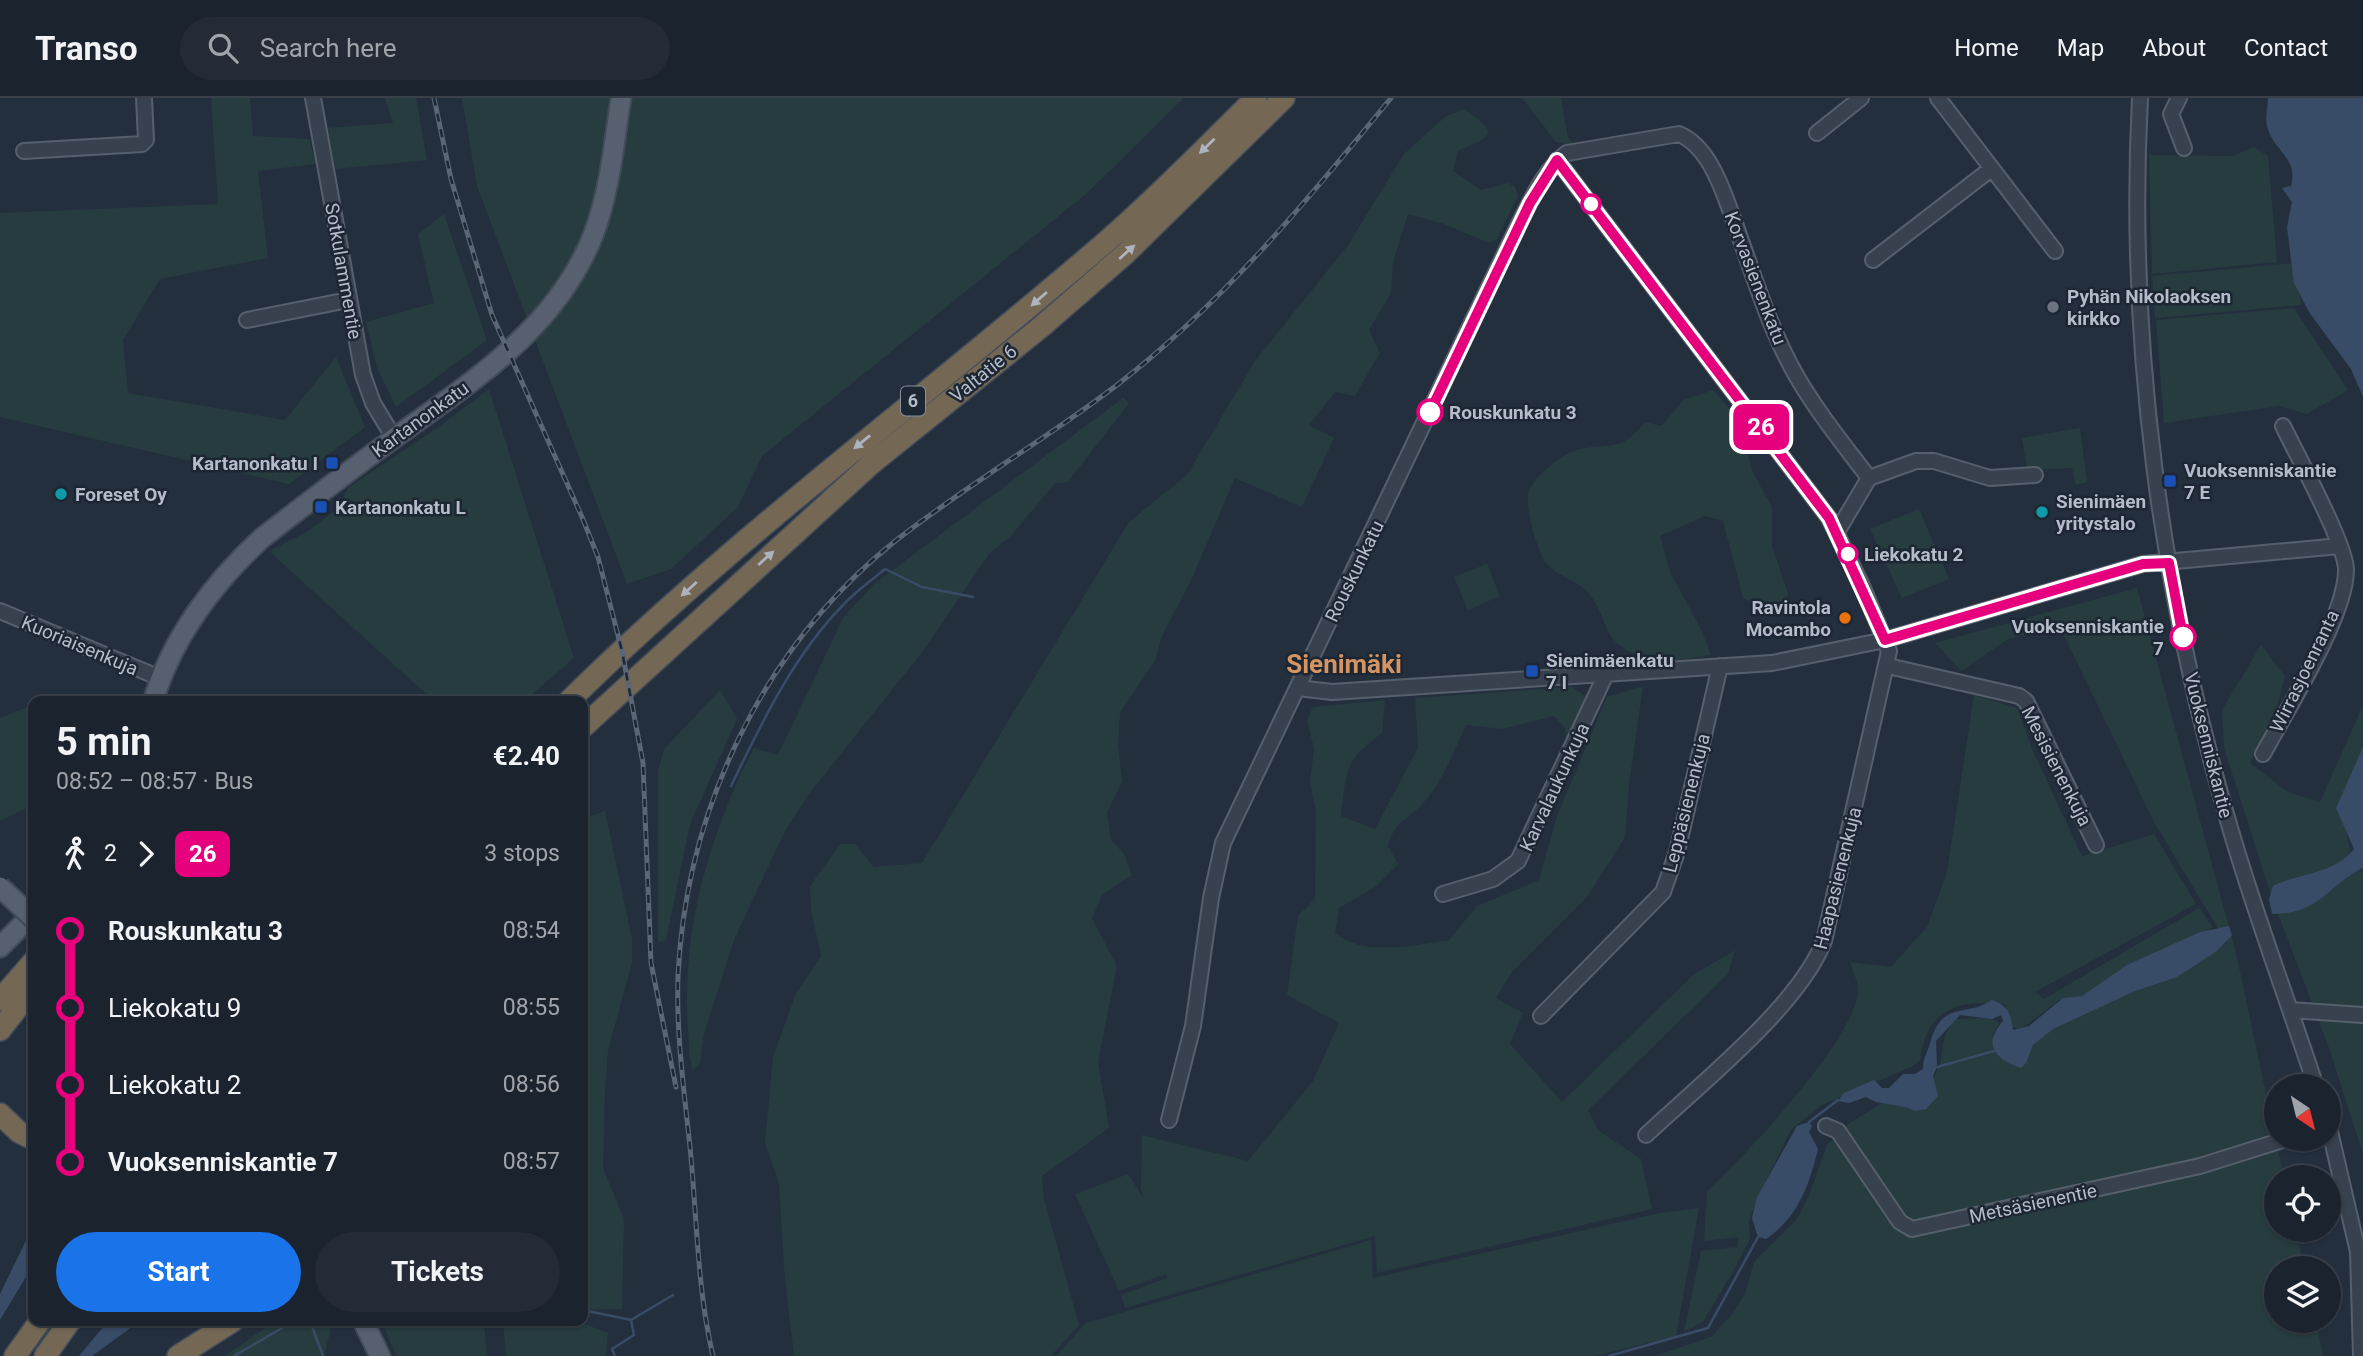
<!DOCTYPE html>
<html lang="en">
<head>
<meta charset="utf-8">
<style>
	body { margin:0; font-family:Roboto,sans-serif; background:#242b36; color:#f1f3f6; height:100vh; display:flex; flex-direction:column; font-size:26px; white-space:nowrap }
	* { box-sizing:border-box; margin:0 }
	p { font-size:23px; color:#a0a4aa }
	.icon { flex:none; width:38px; height:38px; fill:none; stroke:currentColor; stroke-width:2; stroke-linecap:round; stroke-linejoin:round }
	.map { position:relative; flex:1; overflow:hidden }
	.sheet { position:absolute; left:28px; top:598px; width:560px; height:630px; display:flex; flex-direction:column; background:#1b232e; border-radius:14px; box-shadow:0 2px 5px #0004,0 0 0 2px #39404a }
	.sheet>* { flex:none }
	.badge { padding:0 14px; border-radius:10px; font-size:24px; line-height:46px }
	.needle { width:46px; rotate:145deg }
	.buttons { position:absolute; left:2264px; top:976px; display:grid; gap:14px }
	.buttons a { display:grid; place-items:center; width:77px; height:77px; border-radius:50%; background:#1b232e; box-shadow:0 2px 5px #0004,0 0 0 2px #39404a; font-size:35px }
	.map>.badge { position:absolute; translate:-50% -50%; box-shadow:0 0 0 4px #fff }
	.legs { display:flex; align-items:center; gap:10px; height:77px; padding:0 28px; font-size:23px }
	.legs p { margin-inline-start:auto }
	.head { display:flex; align-items:center; justify-content:space-between; height:119px; padding:0 28px }
	h1 { font-size:38px; font-weight:700; line-height:52px }
	.action { display:flex; gap:14px; margin-top:auto; padding:14px 28px }
	.action a { flex:1; height:80px; border-radius:42px; background:#1a73e8; color:#fff; font-size:28px; font-weight:700; line-height:80px; text-align:center }
	.action a+a { background:#242b36; color:#f1f3f6 }
	ul { padding:0 28px; list-style:none }
	li { display:flex; align-items:center; gap:24px; height:77px; font-size:26px }
	li i { display:grid; place-items:center; width:10px; height:100%; margin:0 9px; background:currentColor }
	li i::after { content:''; width:18px; height:18px; margin:-9px; border:5px solid; border-radius:50%; background:#1b232e }
	li p { margin-inline-start:auto }
	li:first-child i { background:linear-gradient(#0000 50%,currentColor 0) }
	li:last-child i { background:linear-gradient(currentColor 50%,#0000 0) }
	header { display:flex; align-items:center; gap:42px; box-sizing:border-box; height:98px; padding:0 35px; background:#1b232e; border-bottom:2px solid #39404a }
	header strong { font-size:33px }
	nav { display:flex; gap:38px; margin-inline-start:auto; font-size:24px }
	.search { width:490px; height:63px; background:#242b36; display:flex; align-items:center; gap:18px; box-sizing:border-box; padding:0 24px; border-radius:38px; color:#a0a4aa; font-size:26px }
	.map>svg:first-child { display:block }
	.green { fill:#263c3f }
	.water { fill:#394c67 }
	.lines { fill:none; stroke-linecap:round; stroke-linejoin:round }
	.stream { stroke:#394c67; stroke-width:2.5 }
	.minor-casing { stroke:#565f6c; stroke-width:18 }
	.major-casing { stroke:#414a57; stroke-width:23 }
	.highway-casing { stroke:#434c59; stroke-width:24 }
	.minor { stroke:#38414e; stroke-width:14 }
	.major { stroke:#56606e; stroke-width:19 }
	.highway { stroke:#746855; stroke-width:21 }
	.rail-casing { stroke:#5a6575; stroke-width:5 }
	.rail { stroke:#1d2633; stroke-width:2.5; stroke-dasharray:8; stroke-linecap:butt }
	.major-bridge-casing { stroke:#414a57; stroke-width:23; stroke-linecap:butt }
	.major-bridge { stroke:#56606e; stroke-width:19 }
	.oneway { fill:#aeb4bd }
	.line-1-casing { stroke:#fff; stroke-width:16 }
	.line-1 { stroke:#e6007e; stroke-width:10 }
	.stop-1-dot { fill:#fff; stroke:#e6007e; stroke-width:3.5 }
	.worship-dot { fill:#6b7280; stroke:#1d2633; stroke-width:2.5 }
	.transit-dot { fill:#1a4fb4; stroke:#1d2633; stroke-width:2.5 }
	.culture-dot { fill:#0f9aa8; stroke:#1d2633; stroke-width:2.5 }
	.food-dot { fill:#e8710a; stroke:#1d2633; stroke-width:2.5 }
	.labels { text-anchor:middle; stroke-width:5; stroke-linejoin:round; paint-order:stroke }
	.shield { fill:#1d2633; stroke:#878f9c; stroke-width:2 }
	.shield-label { font-size:18px; font-weight:bold; fill:#b4bcc9 }
	.street-label { font-size:19px; fill:#b4bcc9; stroke:#1d2633 }
	.poi-label { font-size:19px; font-weight:bold; fill:#b4bcc9; stroke:#1d2633; text-anchor:start }
	.stop-label { font-size:19px; font-weight:bold; fill:#b4bcc9; stroke:#1d2633; text-anchor:start }
	.district-label { font-size:26px; font-weight:bold; fill:#d59563; stroke:#1d2633 }
</style>
</head>
<body>
<header>
<strong>Transo</strong>
<div class="search"><svg class="icon" aria-label="search" viewBox="0 0 24 24"><circle cx="10" cy="10" r="6"/><path d="M15 15l6 6"/></svg>Search here</div>
<nav><a>Home</a><a>Map</a><a>About</a><a>Contact</a></nav>
</header>
<div class="map">
<svg width="2363" height="1258" viewBox="0 0 2363 1258">
	<rect width="100%" height="100%" fill="#242f3e"/>
	<path class="green" d="M 211,0 L 250,0 L 253,38 L 309,41 L 316,66 L 258,73 L 268,160 L 160,181 L 123,242 L 128,295 L 285,322 L 336,259 L 365,329 L 289,386 L 0,319 L 0,115 L 218,106 Z
		M 385,0 L 416,0 L 427,62 L 336,71 L 326,30 L 393,25 Z
		M 462,0 L 1184,0 L 1086,96 L 762,358 L 738,409 L 671,471 L 627,486 L 477,88 Z
		M 1522,0 L 1561,0 L 1568,40 L 1576,48 L 1556,44 Z
		M 1465,11 L 1486,28 L 1488,36 L 1482,42 L 1458,53 L 1453,73 L 1481,92 L 1508,85 L 1515,89 L 1518,98 L 1497,141 L 1489,145 L 1444,126 L 1408,116 L 1393,164 L 1391,195 L 1369,232 L 1380,255 L 1355,298 L 1335,294 L 1309,327 L 1334,340 L 1302,409 L 1235,380 L 1193,478 L 1161,540 L 1156,561 L 1120,615 L 1118,647 L 1122,683 L 1107,715 L 1111,742 L 1124,756 L 1132,777 L 1103,796 L 1092,820 L 1117,868 L 1098,964 L 1109,1030 L 1042,1078 L 1044,1101 L 1079,1227 L 1051,1258 L 794,1258 L 785,1182 L 779,1086 L 765,1045 L 773,959 L 796,895 L 821,858 L 811,812 L 810,788 L 840,746 L 855,746 L 874,769 L 922,765 L 1129,424 L 1187,377 L 1255,263 L 1348,147 L 1404,56 L 1446,18 Z
		M 2254,49 L 2268,58 L 2277,164 L 2152,176 L 2149,57 L 2232,58 Z
		M 444,116 L 487,242 L 396,309 L 377,270 L 366,224 L 434,205 L 418,136 Z
		M 2295,165 L 2301,207 L 2155,220 L 2152,178 Z
		M 2294,210 L 2348,292 L 2307,316 L 2279,308 L 2164,325 L 2156,222 Z
		M 489,291 L 574,560 L 523,604 L 435,604 L 269,453 L 307,434 L 337,411 L 349,389 L 440,328 Z
		M 1713,292 L 1731,312 L 1747,349 L 1752,373 L 1772,409 L 1772,448 L 1788,496 L 1784,513 L 1760,509 L 1743,500 L 1723,423 L 1705,418 L 1660,438 L 1670,474 L 1703,535 L 1711,557 C 1687,560 1660,568 1637,557 C 1599,540 1611,525 1590,497 C 1580,483 1558,479 1547,466 C 1537,454 1522,403 1530,390 C 1538,376 1564,354 1580,351 C 1614,345 1621,354 1645,324 L 1661,328 L 1684,302 Z
		M 1123,300 L 1129,305 L 1068,384 L 1055,385 L 1010,439 L 989,456 L 923,553 L 808,697 L 783,737 L 734,842 L 704,936 L 700,965 L 693,972 C 688,959 689,943 688,929 C 681,834 710,733 754,650 L 778,657 L 843,520 L 874,486 Z
		M 2080,330 L 2087,384 L 2076,387 L 2072,370 L 2027,372 L 2022,340 Z
		M 1919,411 L 1949,481 L 1902,500 L 1870,431 Z
		M 1487,466 L 1500,498 L 1468,512 L 1454,479 Z
		M 2137,490 L 2236,855 L 2284,1080 L 2277,1080 L 2277,1132 L 2296,1132 L 2304,1171 L 2277,1171 L 2277,1223 L 2316,1223 L 2323,1258 L 1655,1258 L 1711,1239 L 1732,1216 L 1745,1196 L 1754,1164 L 1797,1121 L 1809,1097 L 1827,1047 L 1848,1026 L 1880,1006 L 1894,1005 L 1910,1011 C 1920,997 1934,983 1939,968 C 1946,948 1939,939 1956,921 L 1989,920 L 1999,925 L 1993,935 L 1993,953 L 2026,964 L 2033,947 L 2049,932 L 2227,845 L 2154,724 L 2060,529 L 2008,541 L 1961,573 L 1935,545 Z
		M 2261,547 L 2285,578 L 2277,608 L 2250,665 L 2288,694 L 2320,704 L 2363,607 L 2363,655 L 2339,703 L 2355,773 L 2363,773 L 2363,1056 L 2329,950 L 2271,797 L 2224,650 L 2222,612 Z
		M 1643,588 L 1629,687 L 1625,739 L 1588,798 L 1512,874 L 1496,900 L 1523,915 L 1510,946 L 1562,1004 L 1693,877 L 1735,852 L 1728,876 L 1588,1012 L 1599,1033 L 1641,1061 L 1652,1111 L 1377,1175 L 1375,1138 L 1125,1210 L 1121,1197 L 1167,1180 L 1166,1176 L 1119,1193 L 1075,1096 L 1128,1076 L 1144,1100 L 1141,1092 L 1142,1037 L 1248,1063 L 1313,983 L 1339,925 L 1287,897 L 1298,818 L 1315,801 L 1316,713 L 1310,684 L 1314,651 L 1307,622 L 1313,609 L 1385,602 L 1382,635 C 1343,664 1347,671 1341,718 L 1375,731 L 1418,650 L 1415,600 L 1572,589 L 1588,600 L 1566,643 L 1565,630 L 1554,618 L 1502,631 L 1466,627 C 1454,653 1443,682 1424,704 C 1408,723 1395,721 1388,748 L 1398,766 L 1375,789 L 1339,810 L 1335,835 C 1366,860 1411,846 1448,843 L 1477,808 L 1539,782 L 1557,718 L 1607,599 Z
		M 720,592 L 737,621 L 690,726 L 666,842 L 658,845 L 658,673 L 664,651 Z
		M 1974,597 L 2017,610 L 2033,653 L 2082,758 L 2154,736 L 2196,806 L 2035,894 L 2044,901 L 2199,810 L 2213,829 L 2149,861 L 2104,892 L 2069,903 L 2059,902 L 2020,932 L 2011,928 L 2005,906 C 1957,902 1927,910 1920,962 L 1913,968 L 1820,1008 L 1791,1032 L 1758,1098 L 1749,1123 L 1750,1141 L 1731,1177 L 1703,1224 L 1684,1234 L 1701,1153 L 1738,1149 L 1738,1139 L 1704,1143 L 1707,1094 C 1746,1056 1851,946 1858,895 C 1859,886 1853,873 1850,864 L 1891,869 L 1927,829 L 1947,774 Z
		M 33,607 L 33,707 L 0,723 L 0,620 Z
		M 605,713 L 632,841 L 632,865 L 608,952 L 605,994 L 603,1070 L 624,1121 L 622,1211 L 583,1212 L 583,726 L 585,720 Z
		M 1699,1110 L 1676,1238 L 1595,1258 L 1056,1258 L 1086,1225 L 1371,1142 L 1373,1180 L 1660,1115 Z
		M 275,1223 L 329,1223 L 332,1226 L 324,1258 L 225,1258 Z
		M 387,1223 L 484,1223 L 487,1258 L 397,1258 L 384,1230 Z
		M 503,1223 L 577,1223 L 608,1235 L 606,1258 L 506,1258 Z"/>
	<path class="water" d="M 2268,0 L 2363,0 L 2363,299 L 2351,271 L 2309,214 L 2294,185 L 2287,129 L 2292,104 L 2282,90 L 2291,88 C 2299,60 2273,53 2267,28 C 2265,20 2268,8 2268,0 Z
		M 2363,649 L 2363,770 C 2326,788 2321,816 2272,816 L 2269,801 L 2273,788 C 2299,775 2335,776 2354,751 L 2336,710 Z
		M 2229,828 L 2232,837 L 2217,853 L 2177,879 L 2135,893 L 2053,931 L 2033,947 L 2026,965 L 2021,970 C 1995,961 1982,947 2003,923 L 2001,917 L 1992,921 L 1960,917 L 1936,943 L 1937,969 L 1933,978 L 1938,998 L 1926,1011 L 1915,1013 C 1898,1004 1881,1009 1866,999 L 1849,1005 L 1838,1003 L 1844,995 L 1874,982 L 1882,990 L 1889,990 L 1903,976 L 1915,976 L 1923,971 C 1923,960 1927,956 1930,945 C 1942,902 1964,920 1992,902 C 2008,907 2011,916 2013,932 L 2029,928 L 2063,900 L 2082,898 L 2127,867 L 2200,834 Z
		M 1809,1024 L 1812,1028 L 1809,1034 L 1818,1051 C 1809,1088 1798,1119 1766,1141 L 1758,1139 L 1752,1120 L 1757,1099 L 1797,1028 Z
		M 33,1128 L 33,1167 L 0,1222 L 0,1196 Z
		M 108,1223 L 140,1223 L 92,1258 L 79,1258 Z"/>
	<g class="lines">
		<path class="stream" d="M 731,688 C 762,624 793,558 844,506 C 856,493 871,483 885,471 L 922,489 L 973,499
			M 1937,969 L 1994,953
			M 1809,1024 L 1838,1002
			M 583,1212 L 631,1222 L 673,1197
			M 310,1223 L 323,1258
			M 234,1258 L 294,1223
			M 615,1258 L 612,1251 L 634,1237 L 631,1222
			M 1609,1258 L 1708,1230 L 1758,1139"/>
		<g class="minor-casing">
			<path id="minor" d="M 313,0 L 363,277 L 373,305 L 394,340
				M 1938,0 L 2055,153
				M 2140,0 C 2127,245 2161,497 2231,733 C 2256,819 2288,903 2316,989
				M 2179,0 L 2171,16 L 2184,50
				M 1817,35 L 1861,0
				M 24,53 L 142,46 L 146,42 L 144,0
				M 1557,62 L 1829,420 L 1863,490 L 1889,553 L 1824,843 C 1799,908 1699,987 1646,1037
				M 1873,162 L 1991,71
				M 247,222 L 348,202
				M 1869,380 L 1916,363 L 1934,363 L 1990,380 L 2035,377
				M 0,513 L 160,580
				M 1888,568 L 2019,598 L 2026,603 L 2096,747
				M 1298,590 L 1332,594 L 1772,565 L 1885,542 L 2143,466 L 2340,448
				M 2263,656 C 2286,613 2347,517 2346,471 C 2345,445 2297,357 2283,328
				M 1443,796 L 1493,781 L 1518,763 L 1606,576
				M 2290,912 L 2363,917
				M 1541,918 L 1663,794 L 1677,754 L 1720,568
				M 1169,1022 L 1193,928 L 1211,800 L 1223,745 L 1520,124 C 1533,99 1544,72 1567,55 L 1679,36 C 1706,47 1720,84 1729,109 C 1750,165 1767,227 1797,279 C 1818,315 1844,347 1869,380 L 1837,434
				M 1826,1028 L 1838,1033 L 1900,1124 L 1912,1131 L 2200,1068 L 2286,1041
				M 2329,1029 L 2358,1154 L 2361,1258"/>
		</g>
		<g class="major-casing">
			<path id="major" d="M 153,604 C 171,541 214,484 262,440 C 305,407 348,373 393,341 C 472,283 557,231 594,135 C 610,92 614,45 621,0
				M 0,849 L 33,816
				M 363,1223 L 380,1258"/>
		</g>
		<g class="highway-casing">
			<path id="highway" d="M 568,604 C 737,437 928,298 1107,143 C 1159,98 1207,48 1256,0
				M 583,629 L 872,365 L 1041,229 L 1125,156 L 1284,0
				M 0,902 L 33,864
				M 0,932 L 33,890
				M 0,1016 L 19,1034 L 33,1041
				M 15,1258 L 40,1223
				M 45,1258 L 70,1223
				M 178,1258 L 233,1223"/>
		</g>
		<use href="#minor" class="minor"/>
		<use href="#major" class="major"/>
		<use href="#highway" class="highway"/>
		<g class="rail-casing">
			<path id="rail" d="M 434,0 L 451,81 L 492,217 L 582,419 L 598,459 L 622,553 L 643,665 L 651,865 L 676,989
				M 713,1258 C 697,1191 697,1118 690,1049 C 684,992 676,935 678,878 C 686,712 763,549 894,444 C 965,388 1045,342 1117,287 C 1223,205 1307,103 1391,0"/>
		</g>
		<use href="#rail" class="rail"/>
		<g class="major-bridge-casing">
			<path id="major-bridge" d="M 0,789 L 33,820"/>
		</g>
		<use href="#major-bridge" class="major-bridge"/>
	</g>
	<defs><path id="oneway-solid" d="M-6-.8H1V-3.2L6.5 0L1 3.2V.8H-6Z" transform="scale(1.75)"/></defs>
	<g class="oneway">
		<use href="#oneway-solid" transform="translate(1207 48) rotate(136)"/>
		<use href="#oneway-solid" transform="translate(1127 154) rotate(-42)"/>
		<use href="#oneway-solid" transform="translate(1039 201) rotate(139)"/>
		<use href="#oneway-solid" transform="translate(862 344) rotate(141)"/>
		<use href="#oneway-solid" transform="translate(766 460) rotate(-42)"/>
		<use href="#oneway-solid" transform="translate(689 491) rotate(138)"/>
	</g>
	<g class="lines">
		<g class="line-1-casing">
			<path id="line-1" d="M 1430,314 L 1530,105 L 1557,62 L 1829,420 L 1885,542 L 2143,466 L 2169,465 L 2183,539"/>
		</g>
		<use href="#line-1" class="line-1"/>
	</g>
	<g class="stop-1-dot">
		<circle cx="1591" cy="106" r="9"/>
		<circle cx="1430" cy="314" r="12"/>
		<circle cx="1848" cy="456" r="9"/>
		<circle cx="2183" cy="539" r="12"/>
	</g>
	<circle class="worship-dot" cx="2053" cy="209" r="7"/>
	<g class="transit-dot">
		<rect x="325" y="358" width="14" height="14" rx="3.5"/>
		<rect x="2163" y="376" width="14" height="14" rx="3.5"/>
		<rect x="314" y="402" width="14" height="14" rx="3.5"/>
		<rect x="1525" y="566" width="14" height="14" rx="3.5"/>
	</g>
	<g class="culture-dot">
		<circle cx="61" cy="396" r="7"/>
		<circle cx="2042" cy="414" r="7"/>
	</g>
	<circle class="food-dot" cx="1845" cy="520" r="7"/>
	<g class="labels">
		<rect class="shield" x="901" y="288.5" width="24" height="29" rx="5"/>
		<g class="shield-label">
			<text x="913" y="309">6</text>
		</g>
		<g class="street-label">
			<text transform="translate(344 173) rotate(80)" y="7">Sotkulammentie</text>
			<text transform="translate(1756 180) rotate(69)" y="7">Korvasienenkatu</text>
			<text transform="translate(983 275) rotate(-39)" y="7">Valtatie 6</text>
			<text transform="translate(420 321) rotate(-36)" y="7">Kartanonkatu</text>
			<text transform="translate(1354 473) rotate(-64)" y="7">Rouskunkatu</text>
			<text transform="translate(80 547) rotate(23)" y="7">Kuoriaisenkuja</text>
			<text transform="translate(2304 573) rotate(-64)" y="7">Wirrasjoenranta</text>
			<text transform="translate(2209 647) rotate(76)" y="7">Vuoksenniskantie</text>
			<text transform="translate(2057 668) rotate(63)" y="7">Mesisienenkuja</text>
			<text transform="translate(1554 689) rotate(-65)" y="7">Karvalaukunkuja</text>
			<text transform="translate(1686 705) rotate(-76)" y="7">Leppäsienenkuja</text>
			<text transform="translate(1837 780) rotate(-76)" y="7">Haapasienenkuja</text>
			<text transform="translate(2033 1105) rotate(-12)" y="7">Metsäsienentie</text>
		</g>
		<g class="poi-label">
			<text x="2067" y="205">Pyhän Nikolaoksen<tspan x="2067" dy="22">kirkko</tspan></text>
			<text x="318" y="372" text-anchor="end">Kartanonkatu I</text>
			<text x="2184" y="379">Vuoksenniskantie<tspan x="2184" dy="22">7 E</tspan></text>
			<text x="75" y="403">Foreset Oy</text>
			<text x="2056" y="410">Sienimäen<tspan x="2056" dy="22">yritystalo</tspan></text>
			<text x="335" y="416">Kartanonkatu L</text>
			<text x="1831" y="516" text-anchor="end">Ravintola<tspan x="1831" dy="22">Mocambo</tspan></text>
			<text x="1546" y="569">Sienimäenkatu<tspan x="1546" dy="22">7 I</tspan></text>
		</g>
		<g class="stop-label">
			<text x="1449" y="321">Rouskunkatu 3</text>
			<text x="1864" y="463">Liekokatu 2</text>
			<text x="2164" y="535" text-anchor="end">Vuoksenniskantie<tspan x="2164" dy="22">7</tspan></text>
		</g>
		<g class="district-label">
			<text x="1344" y="575">Sienimäki</text>
		</g>
	</g>
</svg>
<div class="buttons">
<a><svg class="needle" viewBox="-14 -14 28 28"><path d="M0-13l5 13h-10z" fill="#e53935"/><path d="M0 13l5-13h-10z" fill="#a0a4aa"/></svg></a>
<a><svg class="icon" aria-label="locate" viewBox="0 0 24 24"><circle cx="12" cy="12" r="6"/><path d="M12 2v4M12 18v4M2 12h4M18 12h4"/></svg></a>
<a><svg class="icon" aria-label="layers" viewBox="0 0 24 24"><path d="M12 4l9 5-9 5-9-5zM3 14l9 5 9-5"/></svg></a>
</div>
<b class="badge" style="left:1761px;top:329px;background:#e6007e;color:#fff">26</b>
<section class="sheet">
<div class="head"><div><h1>5 min</h1><p>08:52 – 08:57 · Bus</p></div><b>€2.40</b></div>
<div class="legs"><svg class="icon" aria-label="walk" viewBox="0 0 24 24"><circle cx="13" cy="4" r="2"/><path d="M13 8l-2 6 4 7M11 14l-3 7M7 12l3-4h3l4 4"/></svg>2<svg class="icon" aria-label="forward" viewBox="0 0 24 24"><path d="M9 5l7 7-7 7"/></svg><b class="badge" style="background:#e6007e;color:#fff">26</b><p>3 stops</p></div>
<ul>
<li><i style="color:#e6007e"></i><b>Rouskunkatu 3</b><p>08:54</p></li>
<li><i style="color:#e6007e"></i><span>Liekokatu 9</span><p>08:55</p></li>
<li><i style="color:#e6007e"></i><span>Liekokatu 2</span><p>08:56</p></li>
<li><i style="color:#e6007e"></i><b>Vuoksenniskantie 7</b><p>08:57</p></li>
</ul>
<div class="action"><a>Start</a><a>Tickets</a></div>
</section>
</div>
</body>
</html>
